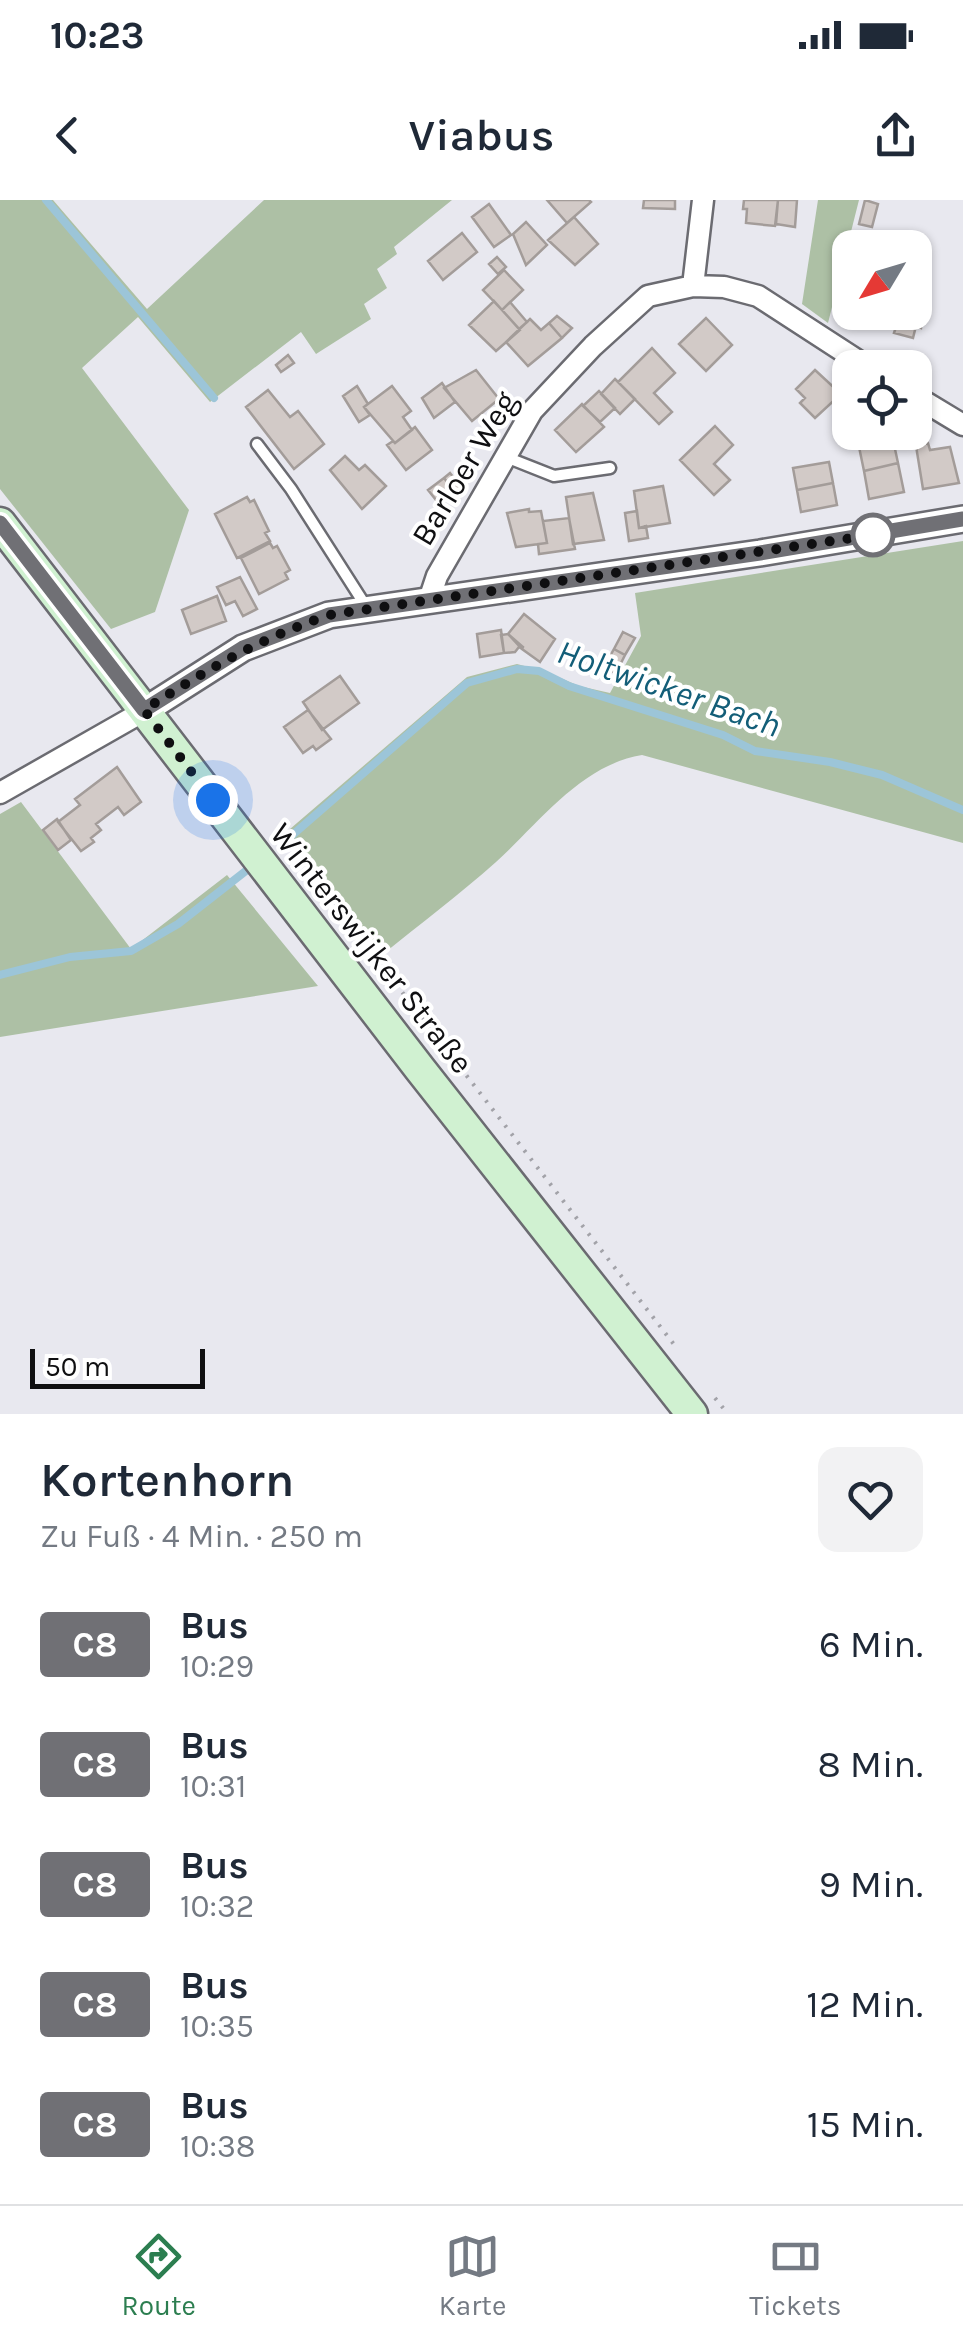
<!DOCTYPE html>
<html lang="de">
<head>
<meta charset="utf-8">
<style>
	body { margin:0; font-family:Karla,sans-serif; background:#f2f2f3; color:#1f2937; height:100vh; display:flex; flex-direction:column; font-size:38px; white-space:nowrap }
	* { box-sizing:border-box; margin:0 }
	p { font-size:32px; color:#747a83 }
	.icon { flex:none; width:55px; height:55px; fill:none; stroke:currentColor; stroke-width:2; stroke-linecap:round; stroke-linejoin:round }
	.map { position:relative; height:1214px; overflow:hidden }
	.sheet { display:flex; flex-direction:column; background:#fff; flex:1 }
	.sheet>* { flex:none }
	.badge { padding:0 20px; border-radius:8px; font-size:35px; line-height:65px }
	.needle { width:65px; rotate:232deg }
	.controls { position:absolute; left:832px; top:30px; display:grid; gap:20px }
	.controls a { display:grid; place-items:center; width:100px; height:100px; border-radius:20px; background:#fff; box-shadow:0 2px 8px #0004; font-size:50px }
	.scale { position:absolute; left:30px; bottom:25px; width:175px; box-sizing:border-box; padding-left:10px; border:5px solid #0f0f11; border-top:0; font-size:28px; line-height:35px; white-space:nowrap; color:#0f0f11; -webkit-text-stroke:8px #fff; paint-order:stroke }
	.you { position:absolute; width:50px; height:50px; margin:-25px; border:8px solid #fff; border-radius:50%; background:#1a73e8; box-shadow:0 0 0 15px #1a73e833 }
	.map>.badge { position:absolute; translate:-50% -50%; box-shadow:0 0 0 5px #fff }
	.round { display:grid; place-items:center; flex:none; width:105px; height:105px; border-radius:20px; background:#f2f2f3 }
	.head { display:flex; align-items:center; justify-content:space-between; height:170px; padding:0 40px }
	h1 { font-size:48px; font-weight:600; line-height:75px }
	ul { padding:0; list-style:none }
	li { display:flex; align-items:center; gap:30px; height:120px; padding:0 40px }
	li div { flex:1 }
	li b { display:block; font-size:38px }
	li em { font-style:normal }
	li .badge { min-width:110px; font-weight:700; text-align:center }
	.status { display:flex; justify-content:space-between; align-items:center; height:70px; padding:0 50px; background:#fff; direction:ltr }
	.status svg { height:28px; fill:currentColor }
	header { display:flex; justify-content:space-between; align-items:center; height:130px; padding:0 40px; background:#fff; font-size:45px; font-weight:600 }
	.dock { display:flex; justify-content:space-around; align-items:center; height:140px; border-top:2px solid #e0e1e3; background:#fff; font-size:28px; color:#747a83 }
	.dock a { display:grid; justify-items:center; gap:5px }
	.dock .selected { color:#2c7e50 }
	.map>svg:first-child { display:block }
	.green { fill:#adc0a5 }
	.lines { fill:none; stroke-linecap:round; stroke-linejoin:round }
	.stream { stroke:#9cc5d8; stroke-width:8 }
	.building { fill:#d2cac7; stroke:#a39c99; stroke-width:2.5 }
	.service-casing { stroke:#6b6b71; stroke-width:15 }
	.minor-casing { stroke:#6b6b71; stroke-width:25 }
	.tertiary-casing { stroke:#6b6b71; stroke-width:30 }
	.secondary-casing { stroke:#6b6b71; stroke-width:35 }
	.path { stroke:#a2a2a8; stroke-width:4; stroke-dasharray:2.5 8; stroke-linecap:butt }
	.service { stroke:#fff; stroke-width:10 }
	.minor { stroke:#fff; stroke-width:20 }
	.tertiary { stroke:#fff; stroke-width:25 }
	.secondary { stroke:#d0f1d1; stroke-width:30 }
	.line-casing { stroke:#fff; stroke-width:22 }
	.line { stroke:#707075; stroke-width:15 }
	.walk { stroke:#0f0f11; stroke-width:10; stroke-dasharray:0 18 }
	.stop-dot { fill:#fff; stroke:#707075; stroke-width:5 }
	.labels { text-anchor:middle; stroke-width:8; stroke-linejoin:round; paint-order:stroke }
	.street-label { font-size:32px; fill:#0f0f11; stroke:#fff }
	.water-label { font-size:35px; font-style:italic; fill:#135e78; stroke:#fff }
</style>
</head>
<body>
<div class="status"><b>10:23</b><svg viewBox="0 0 49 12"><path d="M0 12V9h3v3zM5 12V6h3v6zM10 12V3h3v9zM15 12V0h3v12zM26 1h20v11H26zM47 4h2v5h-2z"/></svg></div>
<header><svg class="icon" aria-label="back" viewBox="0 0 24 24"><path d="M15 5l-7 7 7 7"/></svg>Viabus<svg class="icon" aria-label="share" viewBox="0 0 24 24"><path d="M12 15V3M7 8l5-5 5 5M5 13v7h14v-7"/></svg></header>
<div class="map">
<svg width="963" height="1214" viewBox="0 0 963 1214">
	<rect width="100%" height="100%" fill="#e8e8ef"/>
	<path class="green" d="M 0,0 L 53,0 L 147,109 L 264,0 L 452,0 L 394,47 L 397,54 L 377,69 L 387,88 L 364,104 L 371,119 L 316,154 L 301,132 L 210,202 L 138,117 L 82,168 L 189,310 L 155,412 L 111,429 L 0,289 Z
		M 818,0 L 859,0 L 828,123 L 802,104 Z
		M 963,341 L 963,643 L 642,555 C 581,565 540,622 496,662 C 459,695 420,724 382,755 L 283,635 L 467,477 L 517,464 L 547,472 L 579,486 L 610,493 L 641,436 L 635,393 Z
		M 21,602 L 131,749 L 227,675 L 318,786 L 0,837 L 0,614 Z"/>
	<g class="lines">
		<path class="stream" d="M 46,0 L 214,198
			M 289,638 L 467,483 L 517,469 L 539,471 L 569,486 L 723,535 L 755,551 L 830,562 L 882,575 L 963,610
			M 0,775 L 70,757 L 131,751 L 178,724 L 247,670"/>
	</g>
	<path class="building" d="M 547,0 L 589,0 L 591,2 L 567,23 Z
		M 644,0 L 675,0 L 675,9 L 643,8 Z
		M 744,0 L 778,0 L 775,26 L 746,23 L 747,9 L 743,9 Z
		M 778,0 L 797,0 L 795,27 L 776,24 Z
		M 865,0 L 878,4 L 872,27 L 859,24 Z
		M 489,4 L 511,35 L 494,47 L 472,17 Z
		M 574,17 L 598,44 L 575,65 L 548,40 Z
		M 526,22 L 547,45 L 526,65 L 513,34 Z
		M 462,33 L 477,52 L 443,80 L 428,61 Z
		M 869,35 L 898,43 L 896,48 L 866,48 Z
		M 497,57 L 506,67 L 498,74 L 489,64 Z
		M 504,70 L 523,90 L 502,110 L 483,90 Z
		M 915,94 L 924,96 L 921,128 L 916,126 L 913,138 L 894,133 L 896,127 L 889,125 L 892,112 L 915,112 Z
		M 494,101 L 520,130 L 496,151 L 469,125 Z
		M 510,102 L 527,122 L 519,129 L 502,110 Z
		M 557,116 L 572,128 L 562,138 L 549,123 Z
		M 706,118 L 732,145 L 706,171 L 679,144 Z
		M 530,119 L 541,130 L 549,123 L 562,138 L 528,166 L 506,142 Z
		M 652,148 L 675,173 L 654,193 L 672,212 L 659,224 L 618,182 Z
		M 288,155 L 294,163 L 281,172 L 276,165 Z
		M 476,170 L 499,199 L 472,221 L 444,188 Z
		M 815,170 L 841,194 L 815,218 L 800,203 L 805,198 L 796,189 Z
		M 615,179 L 635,199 L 620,214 L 601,194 Z
		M 442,183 L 455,202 L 434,218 L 422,198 Z
		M 357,186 L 368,204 L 364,207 L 370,215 L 359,222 L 343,196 Z
		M 392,186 L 411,211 L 403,217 L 412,230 L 395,243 L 364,207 Z
		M 268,190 L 290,217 L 298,211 L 324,244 L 294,269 L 246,207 Z
		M 599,191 L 615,208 L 600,222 L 583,206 Z
		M 582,204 L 604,227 L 576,252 L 555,230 Z
		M 715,226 L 733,245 L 714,264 L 730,280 L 714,295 L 680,260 Z
		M 415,227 L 432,250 L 406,270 L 387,245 L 393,241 L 395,243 Z
		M 892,235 L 898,263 L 864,271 L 858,242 Z
		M 928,243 L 930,250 L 950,247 L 959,283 L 923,289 L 916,246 Z
		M 345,256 L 359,270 L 365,265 L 386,286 L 362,309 L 330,270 Z
		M 829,262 L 833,283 L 797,290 L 793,268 Z
		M 898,263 L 904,292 L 869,299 L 864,271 Z
		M 450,273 L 462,288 L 456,293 L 444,278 Z
		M 444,278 L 456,293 L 440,305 L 428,290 Z
		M 833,283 L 837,305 L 801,312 L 797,290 Z
		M 663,286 L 670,323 L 639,328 L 634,291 Z
		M 593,293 L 604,340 L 573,344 L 566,297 Z
		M 247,297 L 250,302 L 254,300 L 269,331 L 265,333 L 270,341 L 237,358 L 215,314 Z
		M 529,309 L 529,312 L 541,311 L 547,343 L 516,347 L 507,313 Z
		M 637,311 L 639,328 L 646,326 L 648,338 L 629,341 L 625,313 Z
		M 569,318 L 575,349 L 539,354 L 538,344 L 547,343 L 543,321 Z
		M 270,343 L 273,348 L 277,346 L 290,370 L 285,373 L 288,379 L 259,394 L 241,358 Z
		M 240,377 L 257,409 L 243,416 L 235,401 L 226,405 L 217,387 Z
		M 217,396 L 226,421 L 191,434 L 182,410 Z
		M 524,414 L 555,439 L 540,462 L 522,449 L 508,434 Z
		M 501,430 L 504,453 L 480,457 L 477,434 Z
		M 623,432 L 635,438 L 625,455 L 614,449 Z
		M 508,434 L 523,447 L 522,449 L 519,447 L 515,452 L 504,453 L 501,435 Z
		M 614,449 L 625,455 L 616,473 L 604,467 Z
		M 340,476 L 359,503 L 322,530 L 303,502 Z
		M 308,510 L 331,539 L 316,550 L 313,546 L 303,553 L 284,527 Z
		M 117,567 L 141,602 L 124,615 L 118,607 L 96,624 L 101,630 L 91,638 L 94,642 L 81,651 L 58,622 L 80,605 L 75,599 Z
		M 57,619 L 71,640 L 58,650 L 43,630 Z"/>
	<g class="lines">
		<g class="service-casing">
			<path id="service" d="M 257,244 L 291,289 L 367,408
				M 506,257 L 554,276 L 610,268"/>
		</g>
		<g class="minor-casing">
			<path id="minor" d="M 693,86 L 703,0
				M 915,196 L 963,225
				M 429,400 L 437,376 L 532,211 L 593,146 L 648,96 L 693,86 L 724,87 L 758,96 L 869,168
				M 0,593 L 144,511"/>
		</g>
		<g class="tertiary-casing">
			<path id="tertiary" d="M 144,511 L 243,448 L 329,415 L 760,353 L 963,319"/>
		</g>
		<g class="secondary-casing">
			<path id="secondary" d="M 0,323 L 420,869 L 692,1214"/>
		</g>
		<path class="path" d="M 367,754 L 382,766 L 676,1147
			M 715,1198 L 728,1214"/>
		<use href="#service" class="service"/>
		<use href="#minor" class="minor"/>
		<use href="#tertiary" class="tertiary"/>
		<use href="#secondary" class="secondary"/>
	</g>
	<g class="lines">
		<g class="line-casing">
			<path id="line" d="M 0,323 L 144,510 L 243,448 L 329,415 L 760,353 L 963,319"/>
		</g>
		<use href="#line" class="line"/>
		<path class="walk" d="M 213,600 L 144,510 C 208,469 257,440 329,415 L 873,335"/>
	</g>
	<circle class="stop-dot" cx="873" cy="335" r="20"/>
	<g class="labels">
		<g class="street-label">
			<text transform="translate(464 268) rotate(-59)" y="11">Barloer Weg</text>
			<text transform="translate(372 748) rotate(52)" y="11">Winterswijker Straße</text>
		</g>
		<g class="water-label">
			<text transform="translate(669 488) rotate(19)" y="12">Holtwicker Bach</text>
		</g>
	</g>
</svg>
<div class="controls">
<a><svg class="needle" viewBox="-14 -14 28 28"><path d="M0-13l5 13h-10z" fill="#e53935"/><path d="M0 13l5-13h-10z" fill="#747a83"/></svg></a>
<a><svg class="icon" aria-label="locate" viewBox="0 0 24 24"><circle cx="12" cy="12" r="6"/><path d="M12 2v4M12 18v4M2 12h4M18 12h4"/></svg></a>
</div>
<div class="scale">50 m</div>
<div class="you" style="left:213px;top:600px"></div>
</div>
<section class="sheet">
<div class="head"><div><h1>Kortenhorn</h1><p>Zu Fuß · 4 Min. · 250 m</p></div><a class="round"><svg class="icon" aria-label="heart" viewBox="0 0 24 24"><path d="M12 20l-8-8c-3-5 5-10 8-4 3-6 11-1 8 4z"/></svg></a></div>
<ul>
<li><span class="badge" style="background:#707075;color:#fff">C8</span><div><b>Bus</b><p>10:29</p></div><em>6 Min.</em></li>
<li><span class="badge" style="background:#707075;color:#fff">C8</span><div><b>Bus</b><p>10:31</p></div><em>8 Min.</em></li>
<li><span class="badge" style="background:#707075;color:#fff">C8</span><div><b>Bus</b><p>10:32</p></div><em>9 Min.</em></li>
<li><span class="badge" style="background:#707075;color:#fff">C8</span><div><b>Bus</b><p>10:35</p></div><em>12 Min.</em></li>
<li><span class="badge" style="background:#707075;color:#fff">C8</span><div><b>Bus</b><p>10:38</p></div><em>15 Min.</em></li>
</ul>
</section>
<nav class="dock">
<a class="selected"><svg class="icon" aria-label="directions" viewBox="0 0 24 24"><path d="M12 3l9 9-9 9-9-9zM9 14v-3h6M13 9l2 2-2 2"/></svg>Route</a>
<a><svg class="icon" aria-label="map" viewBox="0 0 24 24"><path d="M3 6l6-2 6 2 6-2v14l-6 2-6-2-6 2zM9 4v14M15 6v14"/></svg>Karte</a>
<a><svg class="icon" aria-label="tickets" viewBox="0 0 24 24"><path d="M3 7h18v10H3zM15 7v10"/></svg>Tickets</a>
</nav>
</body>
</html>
